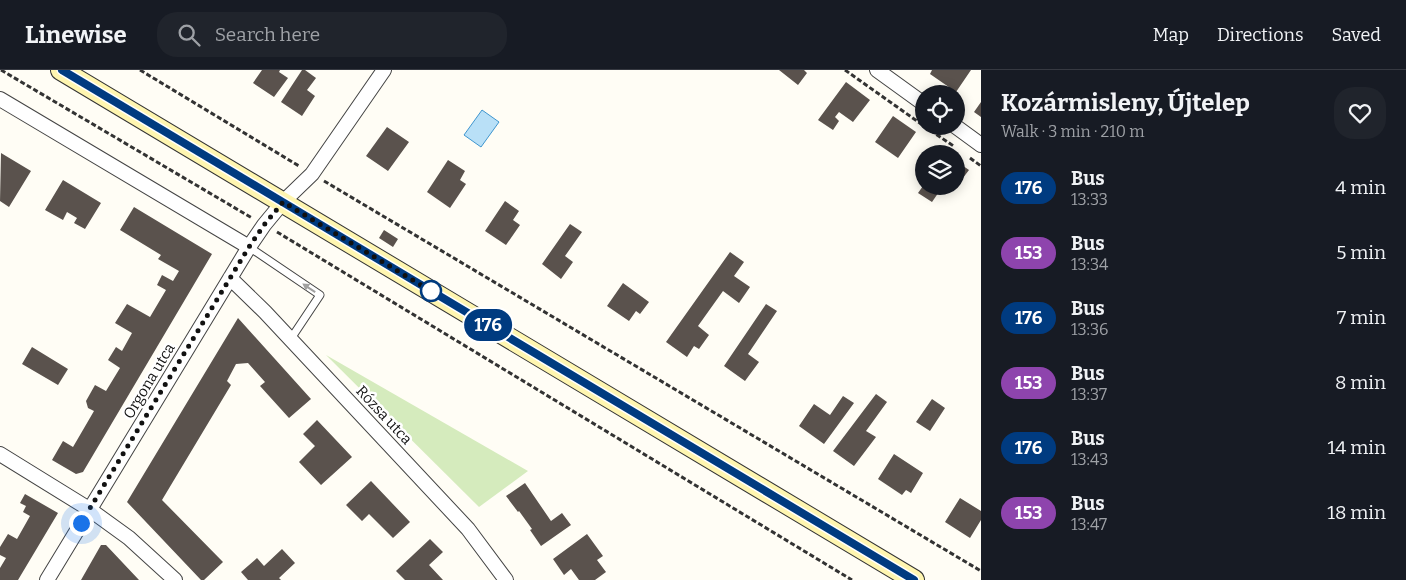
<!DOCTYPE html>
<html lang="en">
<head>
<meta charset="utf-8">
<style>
	body { margin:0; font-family:Bitter,serif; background:#20242c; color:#f1f3f6; height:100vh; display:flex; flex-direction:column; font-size:19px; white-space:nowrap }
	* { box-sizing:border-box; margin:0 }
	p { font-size:16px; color:#9ea1a6 }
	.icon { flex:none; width:28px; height:28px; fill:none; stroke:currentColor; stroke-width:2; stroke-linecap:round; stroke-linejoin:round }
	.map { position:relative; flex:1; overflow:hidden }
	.sheet { display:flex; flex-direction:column; background:#171b24; width:425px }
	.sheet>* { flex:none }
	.badge { padding:0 10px; border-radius:16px; font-size:18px; line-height:32px }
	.controls { position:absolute; left:915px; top:15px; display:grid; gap:10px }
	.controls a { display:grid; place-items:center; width:50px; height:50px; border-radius:50%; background:#171b24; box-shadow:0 2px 12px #0003; font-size:25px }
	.you { position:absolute; width:25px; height:25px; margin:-12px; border:4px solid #fff; border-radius:50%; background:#1a73e8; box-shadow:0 0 0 8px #1a73e833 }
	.map>.badge { position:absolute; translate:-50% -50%; box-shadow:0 0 0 2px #fff }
	.round { display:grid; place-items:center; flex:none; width:52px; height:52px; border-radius:20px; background:#20242c }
	.summary { display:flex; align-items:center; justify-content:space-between; height:85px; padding:0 20px }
	h1 { font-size:24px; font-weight:700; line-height:38px }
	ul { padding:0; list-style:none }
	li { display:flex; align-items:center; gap:15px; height:65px; padding:0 20px }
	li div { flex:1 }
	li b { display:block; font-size:19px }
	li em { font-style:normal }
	li .badge { min-width:55px; font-weight:700; text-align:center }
	header { display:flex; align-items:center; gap:30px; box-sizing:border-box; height:70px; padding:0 25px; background:#171b24; border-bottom:1px solid #363941 }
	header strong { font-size:24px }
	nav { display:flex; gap:28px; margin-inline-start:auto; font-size:18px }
	.search { width:350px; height:45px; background:#20242c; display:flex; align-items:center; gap:12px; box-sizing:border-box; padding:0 18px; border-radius:20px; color:#9ea1a6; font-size:19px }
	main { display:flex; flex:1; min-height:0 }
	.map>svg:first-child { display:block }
	.green { fill:#d5ebbd }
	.water { fill:#b9e0f7; stroke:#3f96cf }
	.building { fill:#5a524d }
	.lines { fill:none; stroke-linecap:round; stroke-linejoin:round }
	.lane-casing { stroke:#444; stroke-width:9 }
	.street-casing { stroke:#444; stroke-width:16 }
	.secondary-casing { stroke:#333; stroke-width:22 }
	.path { stroke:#333; stroke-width:3; stroke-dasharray:5 2.5; stroke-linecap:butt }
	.lane { stroke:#fff; stroke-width:7 }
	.street { stroke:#fff; stroke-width:14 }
	.secondary { stroke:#fff6b0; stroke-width:20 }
	.oneway { fill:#a0a0a0 }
	.line-casing { stroke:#fff; stroke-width:11 }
	.line { stroke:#003b80; stroke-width:8 }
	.walk { stroke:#111; stroke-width:5; stroke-dasharray:0 9 }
	.stop-dot { fill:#fff; stroke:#003b80; stroke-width:2.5 }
	.labels { text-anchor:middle; stroke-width:5; stroke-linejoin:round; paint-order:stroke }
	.street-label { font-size:15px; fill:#111; stroke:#fff }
</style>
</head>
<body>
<header>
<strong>Linewise</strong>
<div class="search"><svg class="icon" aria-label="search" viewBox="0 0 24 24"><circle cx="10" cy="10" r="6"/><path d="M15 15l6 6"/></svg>Search here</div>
<nav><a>Map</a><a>Directions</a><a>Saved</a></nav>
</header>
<main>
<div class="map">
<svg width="981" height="510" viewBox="0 0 981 510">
	<rect width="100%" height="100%" fill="#fffdf5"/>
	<path class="green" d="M 326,285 L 528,401 L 479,437 Z"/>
	<path class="water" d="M 482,40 L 499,52 L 481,77 L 464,65 Z"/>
	<path class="building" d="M 262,0 L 280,0 L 279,2 L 288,8 L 274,27 L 253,13 Z
		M 302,0 L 305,0 L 316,8 L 307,20 L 315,26 L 302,46 L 281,32 Z
		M 779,0 L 804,0 L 807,3 L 798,15 Z
		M 932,0 L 971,0 L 956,22 L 930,4 Z
		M 846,12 L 870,30 L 853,52 L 839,42 L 835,47 L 839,51 L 833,60 L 818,50 Z
		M 981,32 L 981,47 L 974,42 Z
		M 893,46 L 916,62 L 898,88 L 875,72 Z
		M 387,57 L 409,72 L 388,101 L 366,86 Z
		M 1,83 L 31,101 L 9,137 L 0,131 Z
		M 448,90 L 465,101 L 460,110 L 466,114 L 450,138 L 427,122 Z
		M 956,91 L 969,100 L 953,121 L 946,116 L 956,116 Z
		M 63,110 L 101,133 L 85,159 L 74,153 L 77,148 L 67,142 L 63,150 L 45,140 Z
		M 923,116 L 943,116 L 932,132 L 918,123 Z
		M 505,131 L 519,141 L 513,150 L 520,155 L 506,175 L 485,161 Z
		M 134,137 L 212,184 L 83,402 L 76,404 L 52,390 L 63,371 L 73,377 L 94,341 L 88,338 L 86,331 L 95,315 L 106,321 L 120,298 L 108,290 L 116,277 L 122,281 L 132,263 L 115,253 L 127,234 L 150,247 L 166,220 L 157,215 L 162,205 L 173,211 L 179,201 L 158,189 L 161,185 L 120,160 Z
		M 570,154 L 582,162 L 565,186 L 573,192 L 561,209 L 542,194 Z
		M 384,160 L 398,169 L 393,177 L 379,168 Z
		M 730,182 L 744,192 L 734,206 L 750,217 L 739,233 L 723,221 L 698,256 L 709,265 L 699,279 L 694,276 L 687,287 L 666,272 Z
		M 623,213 L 649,232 L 640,244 L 636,241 L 629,251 L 607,236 Z
		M 766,234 L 777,241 L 748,284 L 759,292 L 745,311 L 724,296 Z
		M 238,248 L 311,329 L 289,348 L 260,316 L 265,312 L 248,293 L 236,294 L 227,311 L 231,315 L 162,430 L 223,492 L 204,510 L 201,510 L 127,432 Z
		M 32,277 L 68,299 L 58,315 L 22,294 Z
		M 876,324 L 887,332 L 866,361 L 876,367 L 854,396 L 833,381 Z
		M 843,326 L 854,333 L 824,374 L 799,356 L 814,334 L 830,345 Z
		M 932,329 L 945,338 L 930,361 L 916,352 Z
		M 317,350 L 352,387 L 321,415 L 299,392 L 315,376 L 303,364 Z
		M 894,384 L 923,403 L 911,423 L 906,420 L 902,425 L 878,409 Z
		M 371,411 L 410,452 L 393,468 L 369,444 L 362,451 L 346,435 Z
		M 525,413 L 551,451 L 562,443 L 571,455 L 541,476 L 530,460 L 532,459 L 519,441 L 518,442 L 506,426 Z
		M 25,424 L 58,443 L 18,510 L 0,510 L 0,498 L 6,488 L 0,485 L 0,477 L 8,464 L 17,469 L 30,446 L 23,442 L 26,436 L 20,433 Z
		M 960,428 L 981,441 L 981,450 L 970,468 L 945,452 Z
		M 587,464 L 603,486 L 597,490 L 606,502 L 595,510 L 579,510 L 571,499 L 564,505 L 553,489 Z
		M 430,469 L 443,482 L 429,495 L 443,510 L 405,510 L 396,501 Z
		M 101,475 L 106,475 L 139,510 L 81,510 Z
		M 282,479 L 295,493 L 279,508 L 281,510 L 248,510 L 241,502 L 257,488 L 264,496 Z"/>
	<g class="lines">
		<g class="lane-casing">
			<path id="lane" d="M 249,177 L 320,225 L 290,270"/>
		</g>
		<g class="street-casing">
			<path id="street" d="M 877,0 L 924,34
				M 0,29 L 249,177
				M 955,56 L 981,75
				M 230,208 L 265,242 L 468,459 L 506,510
				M 0,384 L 89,439 L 129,468 L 175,510
				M 47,510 L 249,177 L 264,155 L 283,132 L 312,104 L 384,0"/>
		</g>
		<g class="secondary-casing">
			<path id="secondary" d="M 61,0 L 914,510"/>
		</g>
		<path class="path" d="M 1,0 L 252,148
			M 140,0 L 299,96
			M 845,0 L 924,56
			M 924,56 L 955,77
			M 970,88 L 981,96
			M 324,111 L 981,501
			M 277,162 L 852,510"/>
		<use href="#lane" class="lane"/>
		<use href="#street" class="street"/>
		<use href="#secondary" class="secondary"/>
	</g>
	<defs><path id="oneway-solid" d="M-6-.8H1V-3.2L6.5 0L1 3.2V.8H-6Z" transform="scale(1.25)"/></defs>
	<use class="oneway" href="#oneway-solid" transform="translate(309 218) rotate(-146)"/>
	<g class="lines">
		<g class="line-casing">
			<path id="line" d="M 62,0 L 914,510"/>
		</g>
		<use href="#line" class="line"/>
		<path class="walk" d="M 81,453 L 249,177 L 264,155 L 283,132 L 431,221"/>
	</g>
	<circle class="stop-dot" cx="431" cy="221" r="10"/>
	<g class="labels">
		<g class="street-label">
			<text transform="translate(149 311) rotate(-59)" y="5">Orgona utca</text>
			<text transform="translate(384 345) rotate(47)" y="5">Rózsa utca</text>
		</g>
	</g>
</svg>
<div class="controls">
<a><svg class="icon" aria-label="locate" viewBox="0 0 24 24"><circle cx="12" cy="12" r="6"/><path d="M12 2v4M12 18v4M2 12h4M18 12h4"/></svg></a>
<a><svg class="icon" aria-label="layers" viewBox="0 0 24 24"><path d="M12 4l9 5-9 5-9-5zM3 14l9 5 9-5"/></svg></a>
</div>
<div class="you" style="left:81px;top:453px"></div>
<b class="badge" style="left:488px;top:255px;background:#003b80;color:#fff">176</b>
</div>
<section class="sheet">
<div class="summary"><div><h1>Kozármisleny, Újtelep</h1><p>Walk · 3 min · 210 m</p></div><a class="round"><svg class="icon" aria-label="heart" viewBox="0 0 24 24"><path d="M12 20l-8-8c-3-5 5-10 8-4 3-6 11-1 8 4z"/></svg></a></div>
<ul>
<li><span class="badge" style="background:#003b80;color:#fff">176</span><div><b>Bus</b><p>13:33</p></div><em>4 min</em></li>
<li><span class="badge" style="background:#8e44ad;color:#fff">153</span><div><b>Bus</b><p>13:34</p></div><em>5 min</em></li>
<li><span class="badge" style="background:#003b80;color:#fff">176</span><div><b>Bus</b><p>13:36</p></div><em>7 min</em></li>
<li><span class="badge" style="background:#8e44ad;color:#fff">153</span><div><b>Bus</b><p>13:37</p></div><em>8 min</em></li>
<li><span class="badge" style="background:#003b80;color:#fff">176</span><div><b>Bus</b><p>13:43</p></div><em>14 min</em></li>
<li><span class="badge" style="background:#8e44ad;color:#fff">153</span><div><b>Bus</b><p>13:47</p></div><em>18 min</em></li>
</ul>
</section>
</main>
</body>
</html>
